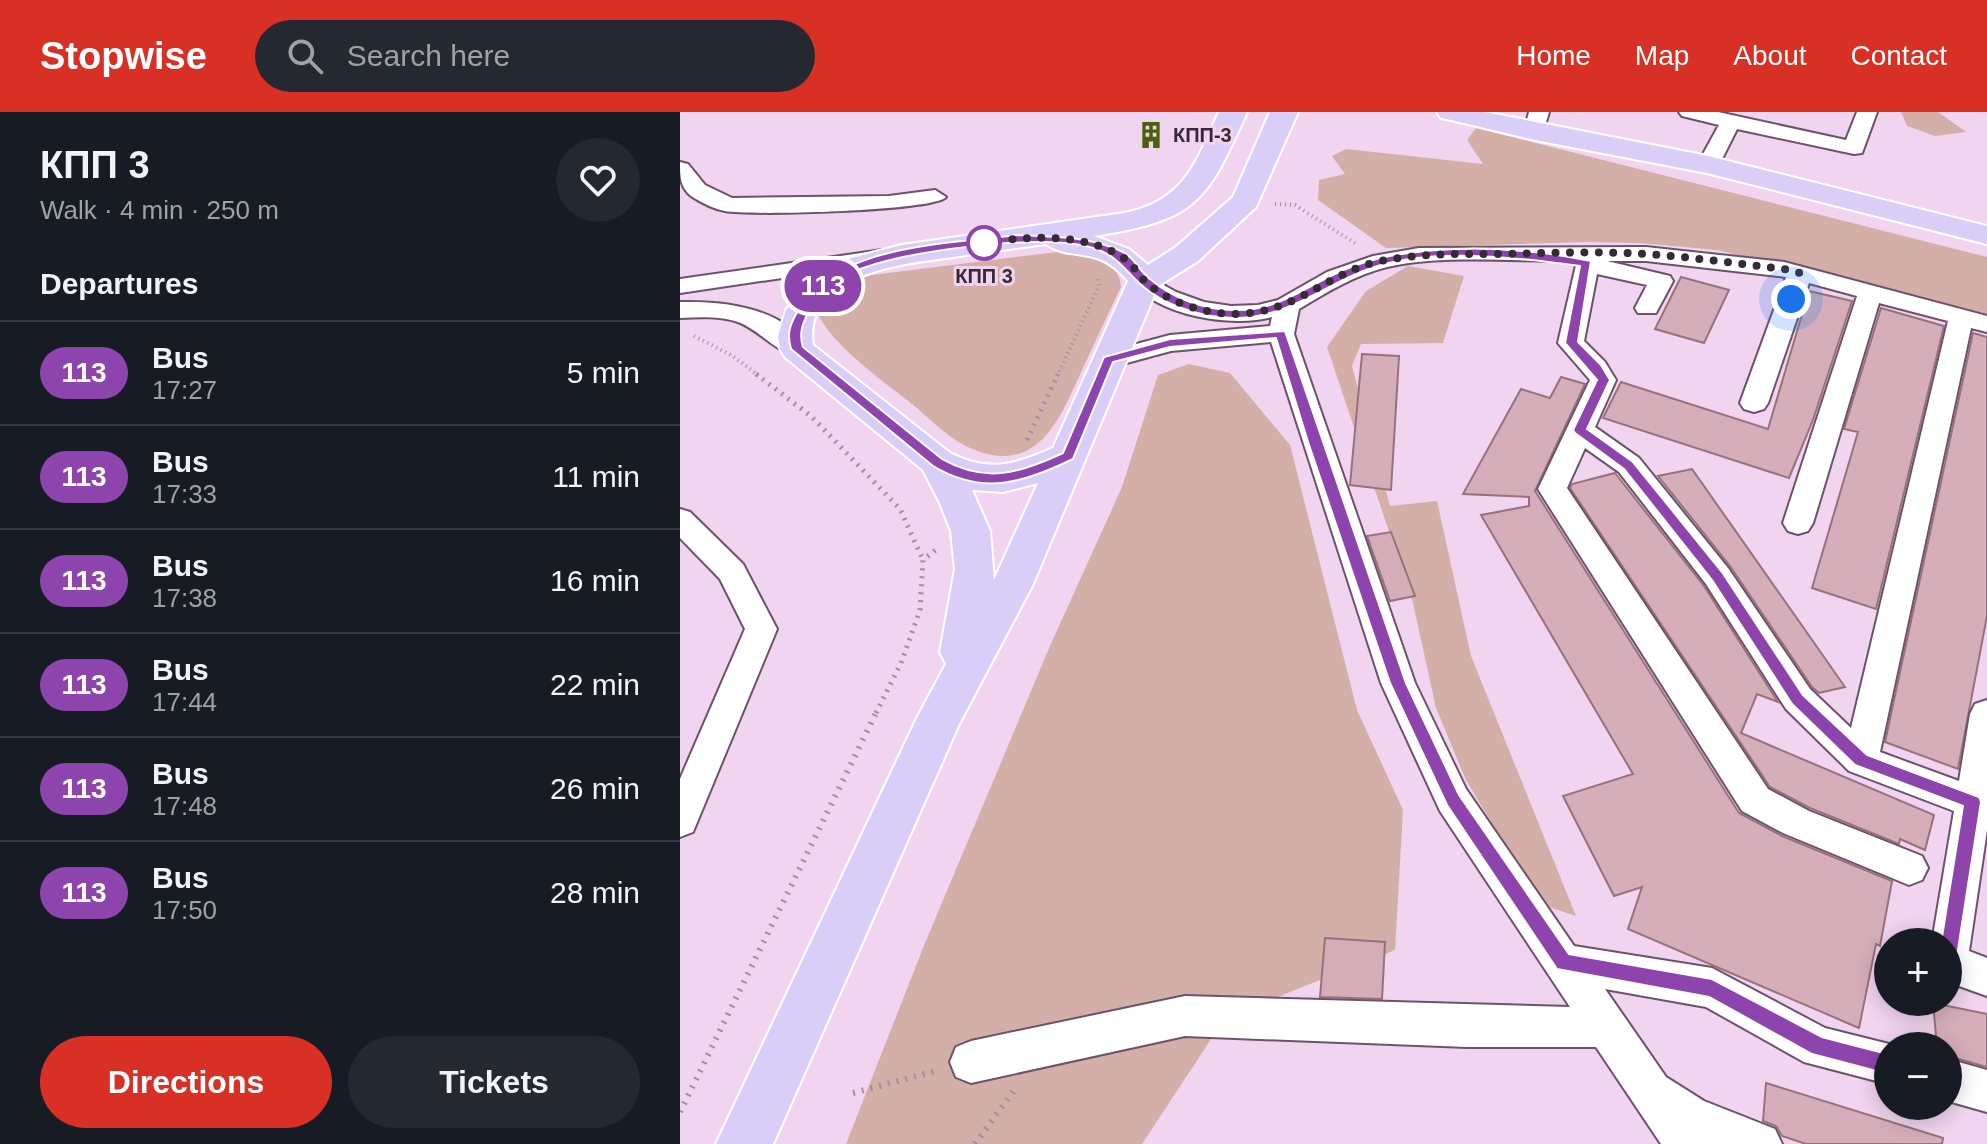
<!DOCTYPE html>
<html lang="en">
<head>
<meta charset="utf-8">
<style>
	body { margin:0; font-family:Arial,sans-serif; background:#242831; color:#f1f3f6; height:100vh; display:flex; flex-direction:column; font-size:30px; white-space:nowrap }
	* { box-sizing:border-box; margin:0 }
	p { font-size:26px; color:#9ea1a6 }
	.icon { flex:none; width:44px; height:44px; fill:none; stroke:currentColor; stroke-width:2; stroke-linecap:round; stroke-linejoin:round }
	.map { position:relative; flex:1; overflow:hidden }
	.panel { display:flex; flex-direction:column; background:#171b24; width:680px }
	.panel>* { flex:none }
	.badge { padding:0 16px; border-radius:26px; font-size:28px; line-height:52px }
	.buttons { position:absolute; left:1194px; top:816px; display:grid; gap:16px }
	.buttons a { display:grid; place-items:center; width:88px; height:88px; border-radius:50%; background:#171b24; box-shadow:0 4px 20px #0003; font-size:40px }
	.you { position:absolute; width:40px; height:40px; margin:-20px; border:6px solid #fff; border-radius:50%; background:#1a73e8; box-shadow:0 0 0 12px #1a73e833 }
	.map>.badge { position:absolute; translate:-50% -50%; box-shadow:0 0 0 4px #fff }
	h2 { padding:0 40px; font-size:30px; line-height:72px }
	.round { display:grid; place-items:center; flex:none; width:84px; height:84px; border-radius:42px; background:#242831 }
	.head { display:flex; align-items:center; justify-content:space-between; height:136px; padding:0 40px }
	h1 { font-size:38px; font-weight:800; line-height:60px }
	.primary-button { display:flex; gap:16px; margin-top:auto; padding:16px 40px }
	.primary-button a { flex:1; height:92px; border-radius:48px; background:#d93025; color:#fff; font-size:32px; font-weight:800; line-height:92px; text-align:center }
	.primary-button a+a { background:#242831; color:#f1f3f6 }
	ul { padding:0; list-style:none }
	li { display:flex; align-items:center; gap:24px; height:104px; padding:0 40px; border-top:2px solid #363941 }
	li div { flex:1 }
	li b { display:block; font-size:30px }
	li em { font-style:normal }
	li .badge { min-width:88px; font-weight:700; text-align:center }
	header { display:flex; align-items:center; gap:48px; box-sizing:border-box; height:112px; padding:0 40px; background:#d93025; color:#fff }
	header strong { font-size:38px }
	nav { display:flex; gap:44px; margin-inline-start:auto; font-size:28px }
	.search { width:560px; height:72px; background:#242831; display:flex; align-items:center; gap:20px; box-sizing:border-box; padding:0 28px; border-radius:44px; color:#9ea1a6; font-size:30px }
	main { display:flex; flex:1; min-height:0 }
	.map>svg:first-child { display:block }
	.green { fill:#d3afa8 }
	.building { fill:#d6aeba; stroke:#97727d; stroke-width:2 }
	.lines { fill:none; stroke-linecap:round; stroke-linejoin:round }
	.minor-casing { stroke:#6c536b; stroke-width:4 }
	.major-casing { stroke:#fff; stroke-width:4 }
	.path-far2 { stroke:#a38ea2; stroke-width:4; stroke-dasharray:1 4; stroke-linecap:butt }
	.path-far1 { stroke:#a38ea2; stroke-width:5; stroke-dasharray:2 6; stroke-linecap:butt }
	.path { stroke:#a38ea2; stroke-width:6; stroke-dasharray:2 7; stroke-linecap:butt }
	.minor { fill:#fff; fill-rule:evenodd }
	.major { fill:#d9cef8; fill-rule:evenodd }
	.line { fill:#8e44ad; stroke:#fff; stroke-width:2 }
	.walk { stroke:#352a35; stroke-width:8; stroke-dasharray:0 14.4 }
	.stop-dot { fill:#fff; stroke:#8e44ad; stroke-width:4 }
	.labels { text-anchor:middle; stroke-width:6; stroke-linejoin:round; paint-order:stroke }
	.far-poi-label { font-size:20px; font-weight:bold; fill:#352a35; stroke:#f1d4ef; text-anchor:start }
	.far-stop-label { font-size:20px; font-weight:bold; fill:#352a35; stroke:#f1d4ef }
</style>
</head>
<body>
<header>
<strong>Stopwise</strong>
<div class="search"><svg class="icon" aria-label="search" viewBox="0 0 24 24"><circle cx="10" cy="10" r="6"/><path d="M15 15l6 6"/></svg>Search here</div>
<nav><a>Home</a><a>Map</a><a>About</a><a>Contact</a></nav>
</header>
<main>
<section class="panel">
<div class="head"><div><h1>КПП 3</h1><p>Walk · 4 min · 250 m</p></div><a class="round"><svg class="icon" aria-label="heart" viewBox="0 0 24 24"><path d="M12 20l-8-8c-3-5 5-10 8-4 3-6 11-1 8 4z"/></svg></a></div>
<h2>Departures</h2>
<ul>
<li><span class="badge" style="background:#8e44ad;color:#fff">113</span><div><b>Bus</b><p>17:27</p></div><em>5 min</em></li>
<li><span class="badge" style="background:#8e44ad;color:#fff">113</span><div><b>Bus</b><p>17:33</p></div><em>11 min</em></li>
<li><span class="badge" style="background:#8e44ad;color:#fff">113</span><div><b>Bus</b><p>17:38</p></div><em>16 min</em></li>
<li><span class="badge" style="background:#8e44ad;color:#fff">113</span><div><b>Bus</b><p>17:44</p></div><em>22 min</em></li>
<li><span class="badge" style="background:#8e44ad;color:#fff">113</span><div><b>Bus</b><p>17:48</p></div><em>26 min</em></li>
<li><span class="badge" style="background:#8e44ad;color:#fff">113</span><div><b>Bus</b><p>17:50</p></div><em>28 min</em></li>
</ul>
<div class="primary-button"><a>Directions</a><a>Tickets</a></div>
</section>
<div class="map">
<svg width="1307" height="1032" viewBox="0 0 1307 1032">
	<rect width="100%" height="100%" fill="#f1d4ef"/>
	<path class="green" d="M 1221,0 L 1258,0 L 1286,20 L 1255,24 L 1227,14 Z
		M 796,16 L 1307,145 L 1307,205 L 1037,138 L 960,131 L 906,130 L 706,136 L 638,88 L 639,68 L 665,62 L 652,44 L 666,37 L 803,52 L 787,28 Z
		M 385,139 C 408,143 439,146 441,175 C 428,202 415,230 402,258 C 380,306 358,366 290,336 C 271,328 253,310 237,296 C 206,271 159,239 139,205 C 142,180 170,169 192,163 Z
		M 728,154 L 784,164 L 763,231 L 681,232 L 672,254 L 710,394 L 757,389 L 791,544 L 896,804 L 860,792 L 786,668 L 756,596 L 733,491 L 647,235 L 686,179 Z
		M 509,252 L 550,261 L 610,333 L 677,598 L 723,698 L 715,838 L 545,906 L 462,1032 L 166,1032 L 245,831 L 370,534 L 442,375 L 478,263 Z"/>
	<path class="building" d="M 1001,165 L 1049,178 L 1024,231 L 975,217 Z
		M 1129,179 L 1172,189 L 1133,308 L 1109,366 L 923,306 L 941,270 L 1088,317 Z
		M 1201,196 L 1264,214 L 1196,497 L 1132,476 L 1178,320 L 1164,317 Z
		M 1293,221 L 1307,225 L 1307,504 L 1278,657 L 1205,630 Z
		M 682,242 L 719,244 L 711,378 L 670,373 Z
		M 881,265 L 905,272 L 855,379 L 1059,701 L 1102,724 L 1212,769 L 1200,834 L 1196,832 L 1179,916 L 948,817 L 962,775 L 934,784 L 883,684 L 953,662 L 801,403 L 849,394 L 849,385 L 783,382 L 841,277 L 870,286 Z
		M 1012,357 L 1116,505 L 1165,575 L 1139,581 L 1132,575 L 1050,454 L 978,364 Z
		M 935,361 L 1024,474 L 1098,590 L 1077,582 L 1061,621 L 1254,703 L 1245,738 L 1220,727 L 1219,732 L 1130,696 L 1090,675 L 890,376 L 892,372 Z
		M 711,420 L 735,484 L 710,489 L 687,424 Z
		M 645,826 L 705,830 L 702,887 L 640,885 Z
		M 1253,891 L 1307,902 L 1307,955 L 1268,944 L 1268,934 L 1257,934 Z
		M 1086,971 L 1263,1026 L 1262,1032 L 1126,1032 L 1102,1024 L 1096,1014 L 1083,1009 Z"/>
	<g class="lines">
		<g class="minor-casing">
			<path id="minor" d="M 849,0 L 869,0 L 862,24 L 848,24 L 844,20 Z
				M 999,0 L 1038,0 L 1166,28 L 1177,0 L 1197,0 L 1182,41 L 1174,42 L 1057,17 L 1039,53 L 1028,60 L 1017,53 L 1039,13 L 1002,4 Z
				M 0,50 L 8,52 L 25,73 L 52,86 L 209,84 L 255,78 L 266,85 C 255,99 70,104 45,99 C 34,97 20,90 11,84 C 0,75 0,64 0,50 Z
				M 966,135 L 1104,150 L 1307,204 L 1307,220 L 1291,216 L 1200,640 L 1279,669 L 1290,602 L 1295,592 L 1307,588 L 1307,718 L 1289,839 L 1307,846 L 1307,884 L 1268,870 L 1268,830 L 1252,830 L 1274,699 L 1169,659 L 1106,597 L 1026,472 L 939,360 L 905,336 L 887,376 L 1088,677 L 1129,699 L 1242,744 L 1248,756 L 1242,768 L 1229,773 L 1103,721 L 1062,699 L 858,377 L 910,268 L 878,231 L 897,149 C 839,150 763,142 707,155 C 675,163 647,180 619,197 L 614,222 L 735,571 L 786,677 L 894,834 L 1032,856 L 1145,916 L 1217,934 L 1208,934 L 1208,972 L 1124,950 L 1026,895 L 925,877 L 986,965 L 1024,989 L 1095,1017 L 1102,1032 L 981,1032 L 916,935 L 787,935 L 505,924 L 291,971 L 276,965 L 270,950 L 276,935 L 291,929 L 505,884 L 890,895 L 760,699 L 701,571 L 591,230 L 491,239 L 428,256 L 419,254 L 415,248 L 419,242 L 490,223 L 590,214 L 592,205 C 553,216 476,204 452,169 L 455,164 L 464,162 L 496,180 L 524,190 L 551,194 L 578,193 L 598,188 L 647,160 L 693,144 L 739,136 ZM 927,149 L 966,149 L 1106,165 L 1060,291 L 1064,297 L 1074,300 L 1084,297 L 1088,291 L 1129,171 L 1177,184 L 1103,411 L 1108,419 L 1118,422 L 1128,419 L 1133,411 L 1199,191 L 1268,209 L 1171,616 L 1130,577 L 1048,456 L 959,346 L 915,315 L 936,268 L 925,250 L 904,229 L 917,162 L 967,173 L 955,196 L 958,201 L 976,201 L 993,169 L 990,164 Z
				M 202,138 L 210,140 L 214,145 L 210,150 L 0,181 L 0,167 Z
				M 0,190 C 45,189 103,195 130,237 L 126,243 C 103,249 81,218 58,210 C 40,204 19,205 0,206 Z
				M 0,397 L 10,400 L 63,452 L 97,517 L 13,720 L 0,725 L 0,667 L 65,517 L 40,467 L 0,426 Z
				M 1268,947 L 1307,958 L 1307,1000 L 1268,989 Z"/>
		</g>
		<g class="major-casing">
			<path id="major" d="M 539,0 L 567,0 C 526,92 516,108 414,124 L 449,137 L 468,153 L 496,135 L 553,85 L 590,0 L 618,0 L 576,95 L 518,149 L 478,174 L 353,472 L 279,612 L 93,1032 L 36,1032 L 237,606 L 266,552 L 260,540 L 275,457 L 271,419 L 259,389 L 243,358 L 105,245 L 100,237 L 98,224 L 106,198 L 129,170 L 164,148 L 222,133 L 444,101 C 505,89 516,50 539,0 ZM 366,132 C 391,150 418,132 448,169 L 373,336 C 334,353 310,361 270,341 L 133,233 C 122,161 226,151 274,145 C 305,140 335,136 366,132 ZM 358,371 L 314,468 L 310,419 L 292,378 L 323,380 Z
				M 757,0 L 805,0 L 1028,44 L 1307,114 L 1307,132 L 1027,61 L 855,28 L 771,8 L 761,6 Z"/>
		</g>
		<path class="path-far2" d="M 595,92 L 615,93 L 678,133
			M 14,224 L 53,244 L 79,264
			M 377,264 L 419,174 L 418,166"/>
		<path class="path-far1" d="M 76,262 L 132,305 L 220,397 L 243,448
			M 347,328 L 378,262
			M 196,601 L 221,551 L 240,498 L 243,448 L 258,436"/>
		<path class="path" d="M 173,981 L 259,958
			M 0,1000 L 197,599
			M 295,1032 L 335,977"/>
		<use href="#minor" class="minor"/>
		<use href="#major" class="major"/>
	</g>
	<path class="line" d="M 338,123 C 375,125 412,124 445,141 C 455,147 460,160 470,167 C 492,186 524,198 554,198 C 603,199 628,171 671,155 C 740,129 840,134 911,149 L 898,230 L 921,253 L 930,268 L 907,317 L 953,350 L 1042,460 L 1123,583 L 1187,643 L 1299,685 L 1301,690 L 1275,857 L 1268,860 L 1261,857 L 1258,850 L 1283,694 L 1175,653 L 1112,592 L 1032,468 L 944,357 L 895,321 L 893,318 L 917,268 L 885,231 L 900,154 C 841,146 759,136 701,153 C 648,168 613,206 554,206 C 523,206 482,193 459,171 C 440,152 434,141 406,134 C 353,123 234,138 183,156 C 161,163 139,180 128,201 C 122,213 119,222 123,235 L 262,347 C 306,372 340,361 383,341 L 424,245 L 490,227 L 605,219 L 726,571 L 779,683 L 889,842 L 1032,867 L 1142,925 L 1215,944 L 1218,951 L 1215,959 L 1208,962 L 1132,942 L 1029,885 L 877,857 L 767,693 L 710,571 L 628,330 L 596,226 L 490,235 L 433,250 L 393,347 C 344,371 303,384 253,354 L 111,237 C 107,223 109,215 116,202 C 151,132 269,132 338,123 Z"/>
	<g class="lines">
		<path class="walk" d="M 304,131 C 347,124 407,120 445,147 C 454,153 457,162 465,169 C 486,190 525,202 554,202 C 618,202 648,158 706,148 C 744,141 782,142 821,142 C 869,141 918,139 966,142 C 1012,145 1058,152 1104,157 L 1120,161 L 1111,187"/>
	</g>
	<defs>
		<g id="building-bare" transform="scale(2.16)"><path d="M-4-6H4V6H1V3H-1V6H-4ZM-2.5-4.3h1.7v1.8h-1.7ZM.8-4.3h1.7v1.8H.8ZM-2.5-1h1.7V.8h-1.7ZM.8-1h1.7V.8H.8Z" fill="#4b600b" stroke="#f1d4ef" stroke-width="2.5" paint-order="stroke"/></g>
	</defs>
	<g fill-rule="evenodd">
		<use href="#building-bare" x="471" y="23"/>
	</g>
	<circle class="stop-dot" cx="304" cy="131" r="16"/>
	<g class="labels">
		<g class="far-poi-label">
			<text x="493" y="30">КПП-3</text>
		</g>
		<g class="far-stop-label">
			<text x="304" y="171">КПП 3</text>
		</g>
	</g>
</svg>
<div class="buttons">
<a>+</a>
<a>−</a>
</div>
<div class="you" style="left:1111px;top:187px"></div>
<b class="badge" style="left:143px;top:174px;background:#8e44ad;color:#fff">113</b>
</div>
</main>
</body>
</html>
